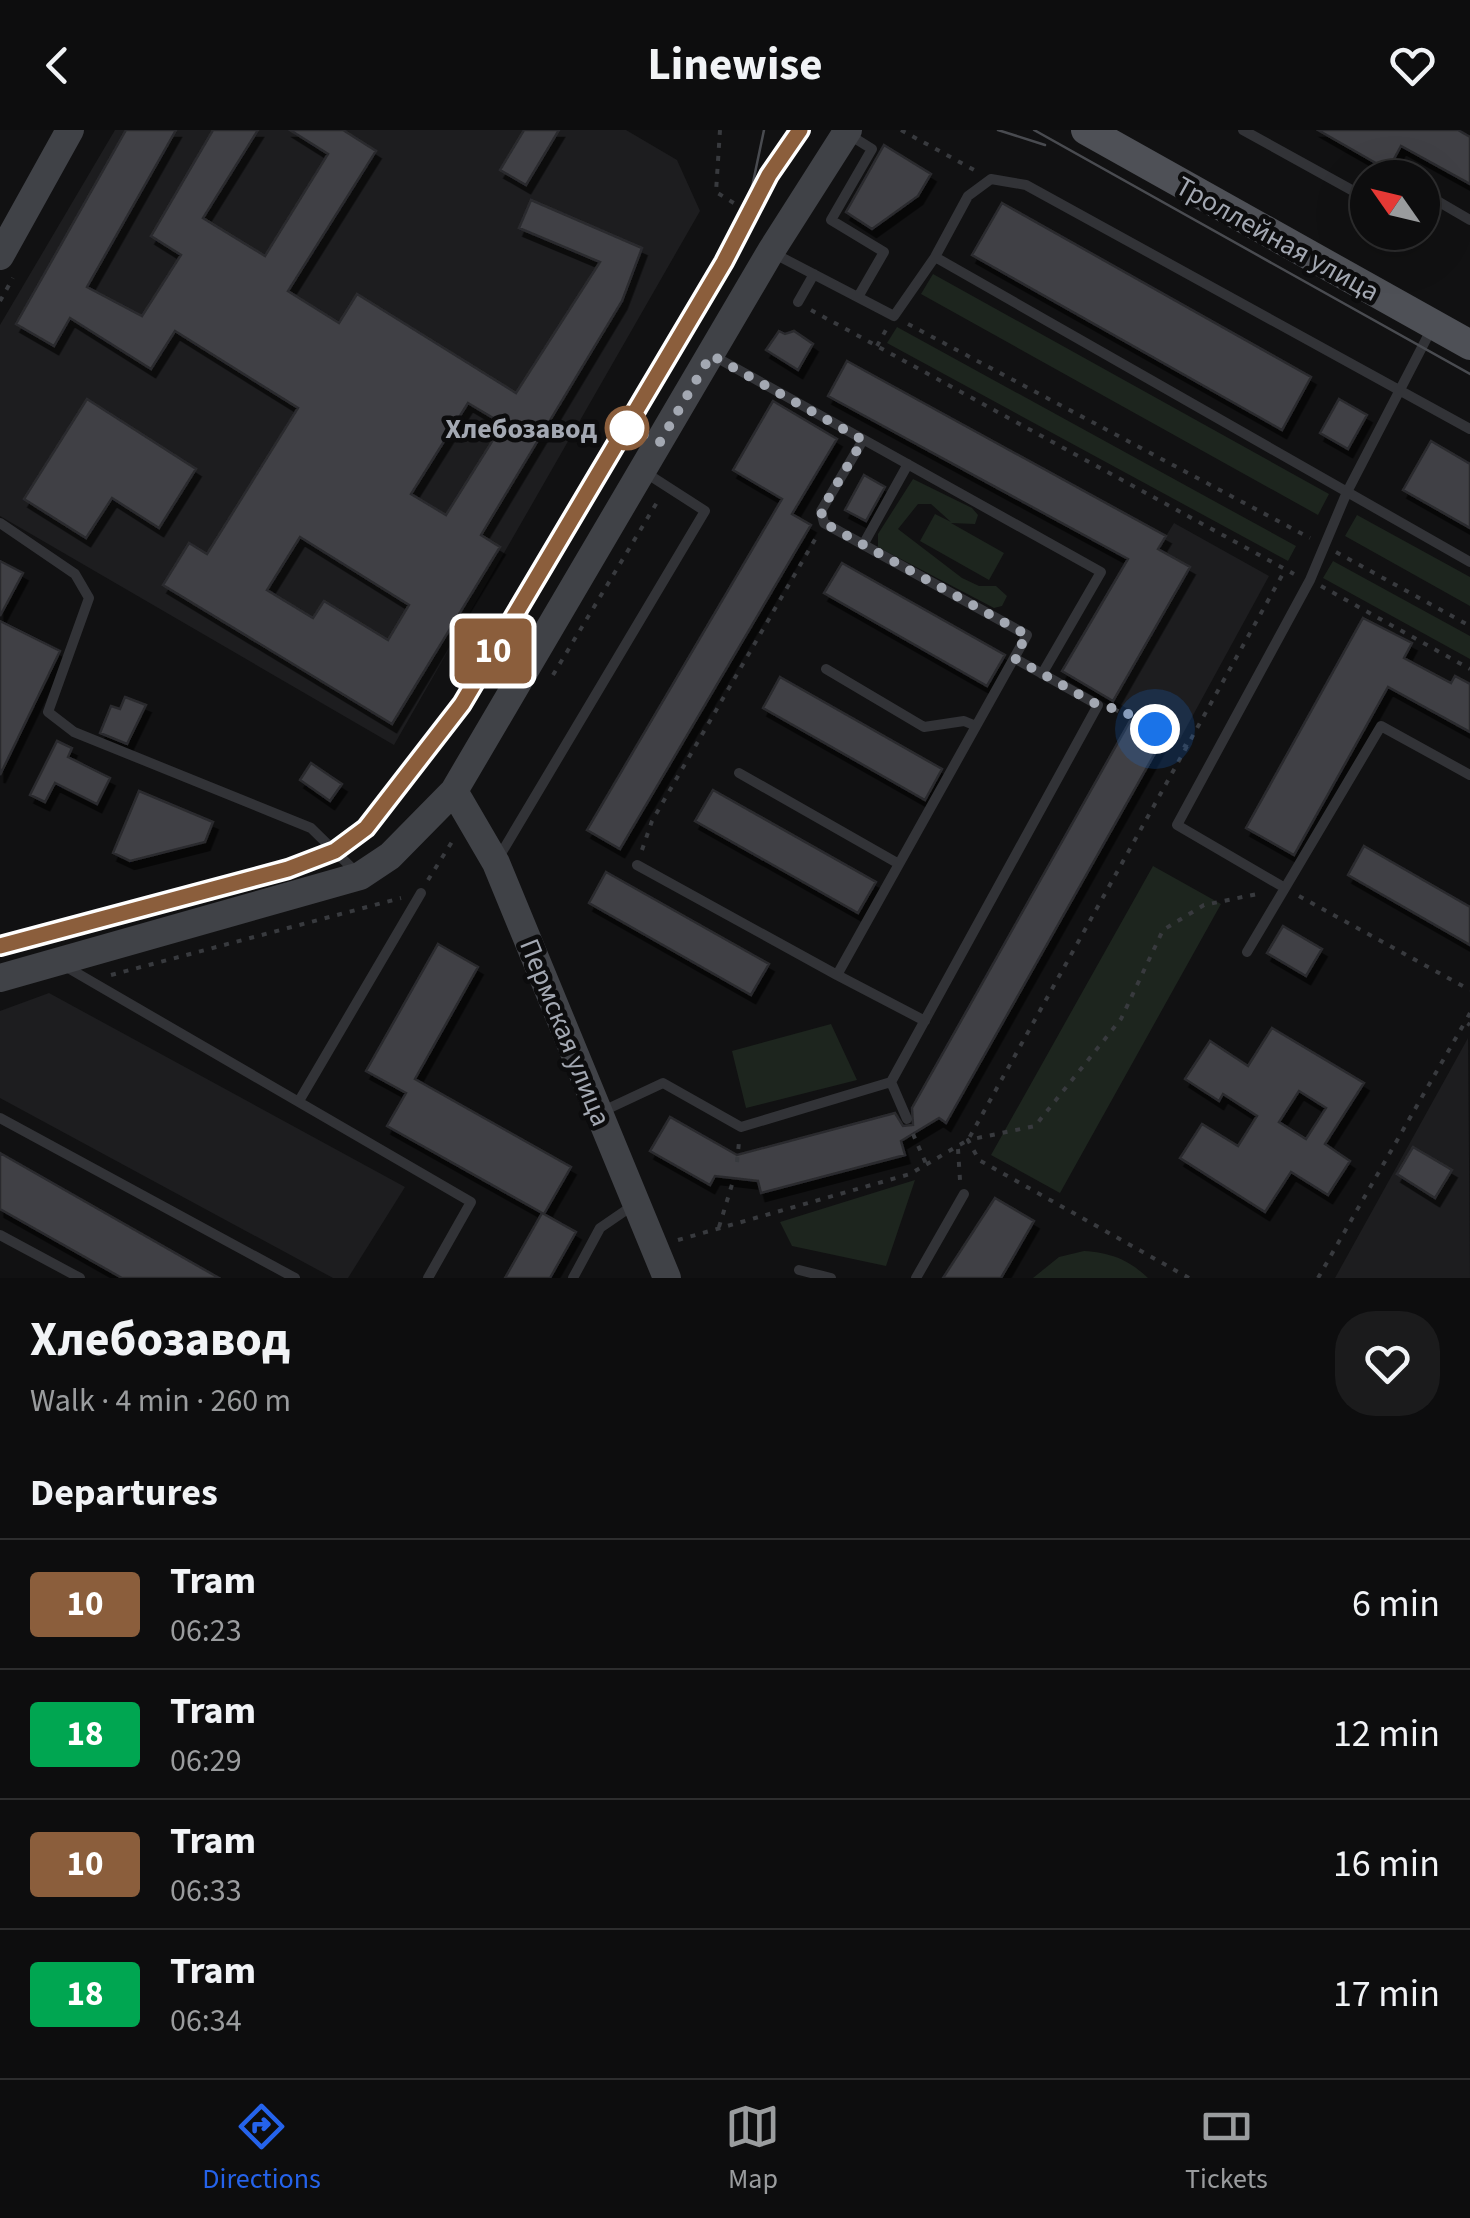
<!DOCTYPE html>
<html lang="en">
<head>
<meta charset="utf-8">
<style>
	body { margin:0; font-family:"Source Sans 3",sans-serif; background:#1b1b1c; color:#f1f3f6; height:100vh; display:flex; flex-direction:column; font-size:38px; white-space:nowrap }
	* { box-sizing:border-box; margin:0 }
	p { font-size:32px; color:#9a9c9e }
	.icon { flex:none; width:55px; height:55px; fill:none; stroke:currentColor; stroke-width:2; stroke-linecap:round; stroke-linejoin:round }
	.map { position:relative; height:1148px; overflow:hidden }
	.panel { display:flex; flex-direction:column; background:#0d0d0e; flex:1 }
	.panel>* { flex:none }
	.badge { padding:0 20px; border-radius:8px; font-size:35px; line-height:65px }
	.needle { width:65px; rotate:304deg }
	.fabs { position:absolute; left:1350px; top:30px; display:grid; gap:20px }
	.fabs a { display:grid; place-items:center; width:90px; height:90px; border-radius:50%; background:#0d0d0e; box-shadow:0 10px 40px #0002,0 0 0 2px #2d2d2e; font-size:50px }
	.you { position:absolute; width:50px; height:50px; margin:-25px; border:8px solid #fff; border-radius:50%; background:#1a73e8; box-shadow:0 0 0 15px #1a73e833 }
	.map>.badge { position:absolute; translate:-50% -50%; box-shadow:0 0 0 5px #fff }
	h2 { padding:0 30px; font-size:38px; line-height:90px }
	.round { display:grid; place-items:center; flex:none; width:105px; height:105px; border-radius:40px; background:#1b1b1c }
	.overview { display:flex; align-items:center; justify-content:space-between; height:170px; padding:0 30px }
	h1 { font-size:48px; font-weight:700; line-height:75px }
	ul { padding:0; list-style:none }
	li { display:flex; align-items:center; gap:30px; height:130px; padding:0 30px; border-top:2px solid #2d2d2e }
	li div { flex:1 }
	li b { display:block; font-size:38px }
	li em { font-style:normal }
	li .badge { min-width:110px; font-weight:700; text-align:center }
	header { display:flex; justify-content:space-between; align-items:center; height:130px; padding:0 30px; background:#0d0d0e; font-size:45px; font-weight:700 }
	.dock { display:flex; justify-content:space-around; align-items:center; height:140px; border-top:2px solid #2d2d2e; background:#0d0d0e; font-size:28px; color:#9a9c9e }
	.dock a { display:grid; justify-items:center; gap:5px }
	.dock .active { color:#2563eb }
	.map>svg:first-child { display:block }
	.built { fill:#1d1d1f }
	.green { fill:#1d251e }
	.building { fill:#404145; stroke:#2b2b2e; stroke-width:2.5; fill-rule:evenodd; filter:url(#shadow) }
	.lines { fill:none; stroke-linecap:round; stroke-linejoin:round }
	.path { stroke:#383a3e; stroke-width:4; stroke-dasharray:5 8; stroke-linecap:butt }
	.lane { stroke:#323337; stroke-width:10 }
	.secondary { stroke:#404247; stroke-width:28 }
	.primary { stroke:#4e5056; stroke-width:30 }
	.tram { stroke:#494b50; stroke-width:2.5 }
	.line-casing { stroke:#fff; stroke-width:22 }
	.line { stroke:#8b5e3c; stroke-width:15 }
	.walk { stroke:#a3a8b2; stroke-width:10; stroke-dasharray:0 18 }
	.stop-dot { fill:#fff; stroke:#8b5e3c; stroke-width:5 }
	.labels { text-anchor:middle; stroke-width:9; stroke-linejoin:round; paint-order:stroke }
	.street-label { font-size:28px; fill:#a3a8b2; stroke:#0c0c0d }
	.stop-label { font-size:28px; font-weight:bold; fill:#a3a8b2; stroke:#0c0c0d; text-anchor:end }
</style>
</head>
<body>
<header><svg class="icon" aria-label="back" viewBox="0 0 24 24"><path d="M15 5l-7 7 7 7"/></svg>Linewise<svg class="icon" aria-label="heart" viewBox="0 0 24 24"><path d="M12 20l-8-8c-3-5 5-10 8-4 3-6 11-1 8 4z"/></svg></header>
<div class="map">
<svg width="1470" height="1148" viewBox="0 0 1470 1148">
	<defs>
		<filter id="shadow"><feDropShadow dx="4.5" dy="8" stdDeviation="0" flood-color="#0009"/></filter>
	</defs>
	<rect width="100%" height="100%" fill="#111112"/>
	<path class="built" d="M 115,0 L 626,0 L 677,30 L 700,81 L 394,615 L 0,386 L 0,195 Z
		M 1118,379 L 1166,406 L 1174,393 L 1269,446 L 1180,609 L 1062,541 L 1128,430 L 1099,414 Z
		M 49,863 L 405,1057 L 348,1148 L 333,1148 L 0,968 L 0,881 Z
		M 1468,908 L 1470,1148 L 1335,1148 Z"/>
	<path class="green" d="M 933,144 L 1329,364 L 1318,385 L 921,164 Z
		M 897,197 L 1296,416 L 1288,431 L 887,213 Z
		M 913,349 L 972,378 L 978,385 L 975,394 L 951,393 L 1004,423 L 989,450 L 920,411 L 935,384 L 951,392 L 931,374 L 918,374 L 898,399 L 962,448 L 979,456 L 996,456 L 1007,466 L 1002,476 L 994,478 L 878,417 L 878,404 Z
		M 1357,385 L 1470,447 L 1470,476 L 1345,406 Z
		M 1333,431 L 1470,506 L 1470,529 L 1323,448 Z
		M 1153,736 L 1221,774 L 1060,1063 L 991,1025 Z
		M 831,894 L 857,950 L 746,978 L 732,921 Z
		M 915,1050 L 886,1136 L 792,1116 L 780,1092 Z
		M 1084,1121 C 1111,1123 1128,1129 1148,1148 L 1033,1148 L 1059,1127 Z"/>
	<path class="building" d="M 126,0 L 176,0 L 87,157 L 142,186 L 181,125 L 151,106 L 213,0 L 258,0 L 203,88 L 265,126 L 328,24 L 290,0 L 343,0 L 376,21 L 288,161 L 339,193 L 357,164 L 516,263 L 600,132 L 519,98 L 531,70 L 642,118 L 622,171 L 481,405 L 500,417 L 392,594 L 163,455 L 189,413 L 207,424 L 298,278 L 175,201 L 151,239 L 70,188 L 54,216 L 16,194 ZM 468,273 L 503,294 L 446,385 L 411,364 ZM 300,407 L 409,475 L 388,510 L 324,471 L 313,488 L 267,460 Z
		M 524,0 L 559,0 L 526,55 L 500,40 Z
		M 1318,0 L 1458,0 L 1470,7 L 1470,54 L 1401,16 L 1388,40 Z
		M 884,15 L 931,44 L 918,66 L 872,99 L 846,82 Z
		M 1002,73 L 1311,247 L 1282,300 L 972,125 Z
		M 779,201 L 785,204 L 794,201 L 813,214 L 798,240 L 766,220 Z
		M 847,231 L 1166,406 L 1158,419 L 1190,437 L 1113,571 L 1062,541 L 1128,429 L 828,266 Z
		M 87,269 L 196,339 L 159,398 L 112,368 L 86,408 L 24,369 Z
		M 1339,269 L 1367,285 L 1348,319 L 1320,303 Z
		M 773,271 L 837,309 L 792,384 L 811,395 L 620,719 L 587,700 L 782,369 L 733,340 Z
		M 1431,311 L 1470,334 L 1470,398 L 1403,360 Z
		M 864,345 L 885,357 L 866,391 L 845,380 Z
		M 0,431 L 23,443 L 0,486 Z
		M 842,433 L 1005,525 L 987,556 L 824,463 Z
		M 1363,488 L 1412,513 L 1404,528 L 1451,553 L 1455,546 L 1470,554 L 1470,602 L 1388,557 L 1294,725 L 1246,698 Z
		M 0,491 L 60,521 L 0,645 Z
		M 780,547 L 942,639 L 925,670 L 763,578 Z
		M 125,567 L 146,575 L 127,614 L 100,603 L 111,576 L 120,579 Z
		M 1130,591 L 1163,609 L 946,993 L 939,988 L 901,1011 L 905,1025 L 761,1063 L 758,1051 L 715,1046 L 710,1055 L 650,1021 L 670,987 L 737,1025 L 895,983 L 903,996 L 913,995 L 912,978 Z
		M 57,611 L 72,618 L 68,627 L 110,648 L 97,674 L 55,653 L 45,672 L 30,665 Z
		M 311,633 L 342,654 L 330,671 L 300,650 Z
		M 713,660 L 876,752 L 858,783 L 695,691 Z
		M 139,661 L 213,692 L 205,712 L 130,731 L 113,723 Z
		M 1364,716 L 1470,777 L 1470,815 L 1348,745 Z
		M 606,742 L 769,834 L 751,865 L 589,773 Z
		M 1283,796 L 1322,819 L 1306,846 L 1267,823 Z
		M 438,814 L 478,837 L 415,949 L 571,1037 L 544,1084 L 576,1102 L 550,1148 L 505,1148 L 542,1083 L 387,996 L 406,963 L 366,941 Z
		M 1272,898 L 1364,953 L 1325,1014 L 1350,1031 L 1328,1065 L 1291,1042 L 1265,1082 L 1180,1028 L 1202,994 L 1238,1016 L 1257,986 L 1223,964 L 1219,971 L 1185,949 L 1210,911 L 1248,936 ZM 1299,961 L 1326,978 L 1306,1009 L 1279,992 Z
		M 1413,1017 L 1452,1040 L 1435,1068 L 1397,1044 Z
		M 0,1023 L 219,1148 L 122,1148 L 0,1079 Z
		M 995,1068 L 1034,1091 L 1001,1148 L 943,1148 Z"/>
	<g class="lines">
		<path class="path" d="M 720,0 L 716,62 L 761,90
			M 901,0 L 976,41
			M 0,171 L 13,148
			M 811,180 L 1294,444
			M 908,194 L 1310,408
			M 877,216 L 887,198
			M 1336,422 L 1470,496
			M 1321,456 L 1470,539
			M 553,545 L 659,369
			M 1114,579 L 1189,618
			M 642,720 L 652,691 L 817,406
			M 428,750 L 455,707
			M 1299,766 L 1470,860
			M 111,845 L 401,768
			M 1470,883 L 1465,892 L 1470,895
			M 913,1004 L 927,1036
			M 958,1019 L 960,1050
			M 737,1032 L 739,1012
			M 719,1097 L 734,1048
			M 678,1110 L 910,1044 L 968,1010 L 1285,440
			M 1189,1148 L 979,1030 L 968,1010 L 1035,996 L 1121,889 L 1163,800 L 1204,775 L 1262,763
			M 1318,1148 L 1465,892"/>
		<path class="lane" d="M 1243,0 L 1357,63 L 1368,61
			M 848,4 L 872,19 L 831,90 L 884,122 L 858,167
			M 1422,62 L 1470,90
			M 773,123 L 894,186 L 935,127 L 968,66 L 991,49 L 1026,55 L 1470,299
			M 935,127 L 1470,432
			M 798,172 L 814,144
			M 712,225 L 1101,442 L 1042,544
			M 863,310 L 821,381 L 824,393 L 1027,505 L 837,845 L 925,891
			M 0,393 L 75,444 L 89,468 L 48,582 L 74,602 L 311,698 L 356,742
			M 863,415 L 908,334
			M 826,539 L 924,597 L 964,591 L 976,596
			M 739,643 L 899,734
			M 499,727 L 705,381 L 646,343
			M 637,735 L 837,845
			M 1285,758 L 1381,596 L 1470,645
			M 1247,822 L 1285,758 L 1177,695 L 1310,450 L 1347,362 L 1433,196
			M 63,835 L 471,1072 L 428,1148
			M 891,952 L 907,989
			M 299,971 L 421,763
			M 601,982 L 663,953 L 741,997 L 891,952 L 1098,575 L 1014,528
			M 0,988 L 295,1148
			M 0,1105 L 80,1148
			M 799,1140 L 831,1148
			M 573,1148 L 600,1098 L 635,1074
			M 916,1148 L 964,1064"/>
		<path class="secondary" d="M 0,126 L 70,0
			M 454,661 L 496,733 L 667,1148
			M 0,848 L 360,746 L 390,726 L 454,661 L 771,121 L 848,0"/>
		<path class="primary" d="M 1086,0 L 1470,215"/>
		<path class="tram" d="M 998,0 L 1045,15
			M 1034,0 L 1470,244
			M 757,67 L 800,0
			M 0,816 L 288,739 L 335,721 L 366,698 L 462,574 L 725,132 L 751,62 L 764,0"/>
	</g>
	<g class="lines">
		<g class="line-casing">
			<path id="line" d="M 0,816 L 288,739 L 335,721 L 366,698 L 462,574 L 724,132 L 769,45 L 800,0"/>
		</g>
		<use href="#line" class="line"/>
		<path class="walk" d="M 627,298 L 660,312 L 711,225 L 863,310 L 821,381 L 824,393 L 1027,505 L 1014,528 L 1098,575 L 1121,580 L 1155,599"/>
	</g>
	<circle class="stop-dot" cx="627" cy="298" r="20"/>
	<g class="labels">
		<g class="street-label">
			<text transform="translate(1278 108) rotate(29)" y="10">Троллейная улица</text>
			<text transform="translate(566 902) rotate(68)" y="10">Пермская улица</text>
		</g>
		<g class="stop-label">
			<text x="597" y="308">Хлебозавод</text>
		</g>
	</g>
</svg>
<div class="fabs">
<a><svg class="needle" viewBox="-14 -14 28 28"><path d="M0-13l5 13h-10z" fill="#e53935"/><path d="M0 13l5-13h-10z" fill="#9a9c9e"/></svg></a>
</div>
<div class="you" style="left:1155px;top:599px"></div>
<b class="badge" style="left:493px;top:521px;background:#8b5e3c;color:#fff">10</b>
</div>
<section class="panel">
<div class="overview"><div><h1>Хлебозавод</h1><p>Walk · 4 min · 260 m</p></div><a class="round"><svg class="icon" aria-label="heart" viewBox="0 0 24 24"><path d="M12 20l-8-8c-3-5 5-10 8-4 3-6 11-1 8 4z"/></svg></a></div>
<h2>Departures</h2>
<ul>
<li><span class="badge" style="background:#8b5e3c;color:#fff">10</span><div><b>Tram</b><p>06:23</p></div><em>6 min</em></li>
<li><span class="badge" style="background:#00a651;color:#fff">18</span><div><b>Tram</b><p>06:29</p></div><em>12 min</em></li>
<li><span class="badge" style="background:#8b5e3c;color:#fff">10</span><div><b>Tram</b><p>06:33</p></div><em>16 min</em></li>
<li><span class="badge" style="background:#00a651;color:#fff">18</span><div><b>Tram</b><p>06:34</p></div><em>17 min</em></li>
</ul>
</section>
<nav class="dock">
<a class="active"><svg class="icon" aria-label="directions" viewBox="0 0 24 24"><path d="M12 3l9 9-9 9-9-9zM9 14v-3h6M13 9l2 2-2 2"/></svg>Directions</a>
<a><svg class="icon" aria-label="map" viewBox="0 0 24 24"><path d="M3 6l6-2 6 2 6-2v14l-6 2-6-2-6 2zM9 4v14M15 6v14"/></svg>Map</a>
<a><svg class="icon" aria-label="tickets" viewBox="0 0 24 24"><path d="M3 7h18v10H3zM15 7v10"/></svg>Tickets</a>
</nav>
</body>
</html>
